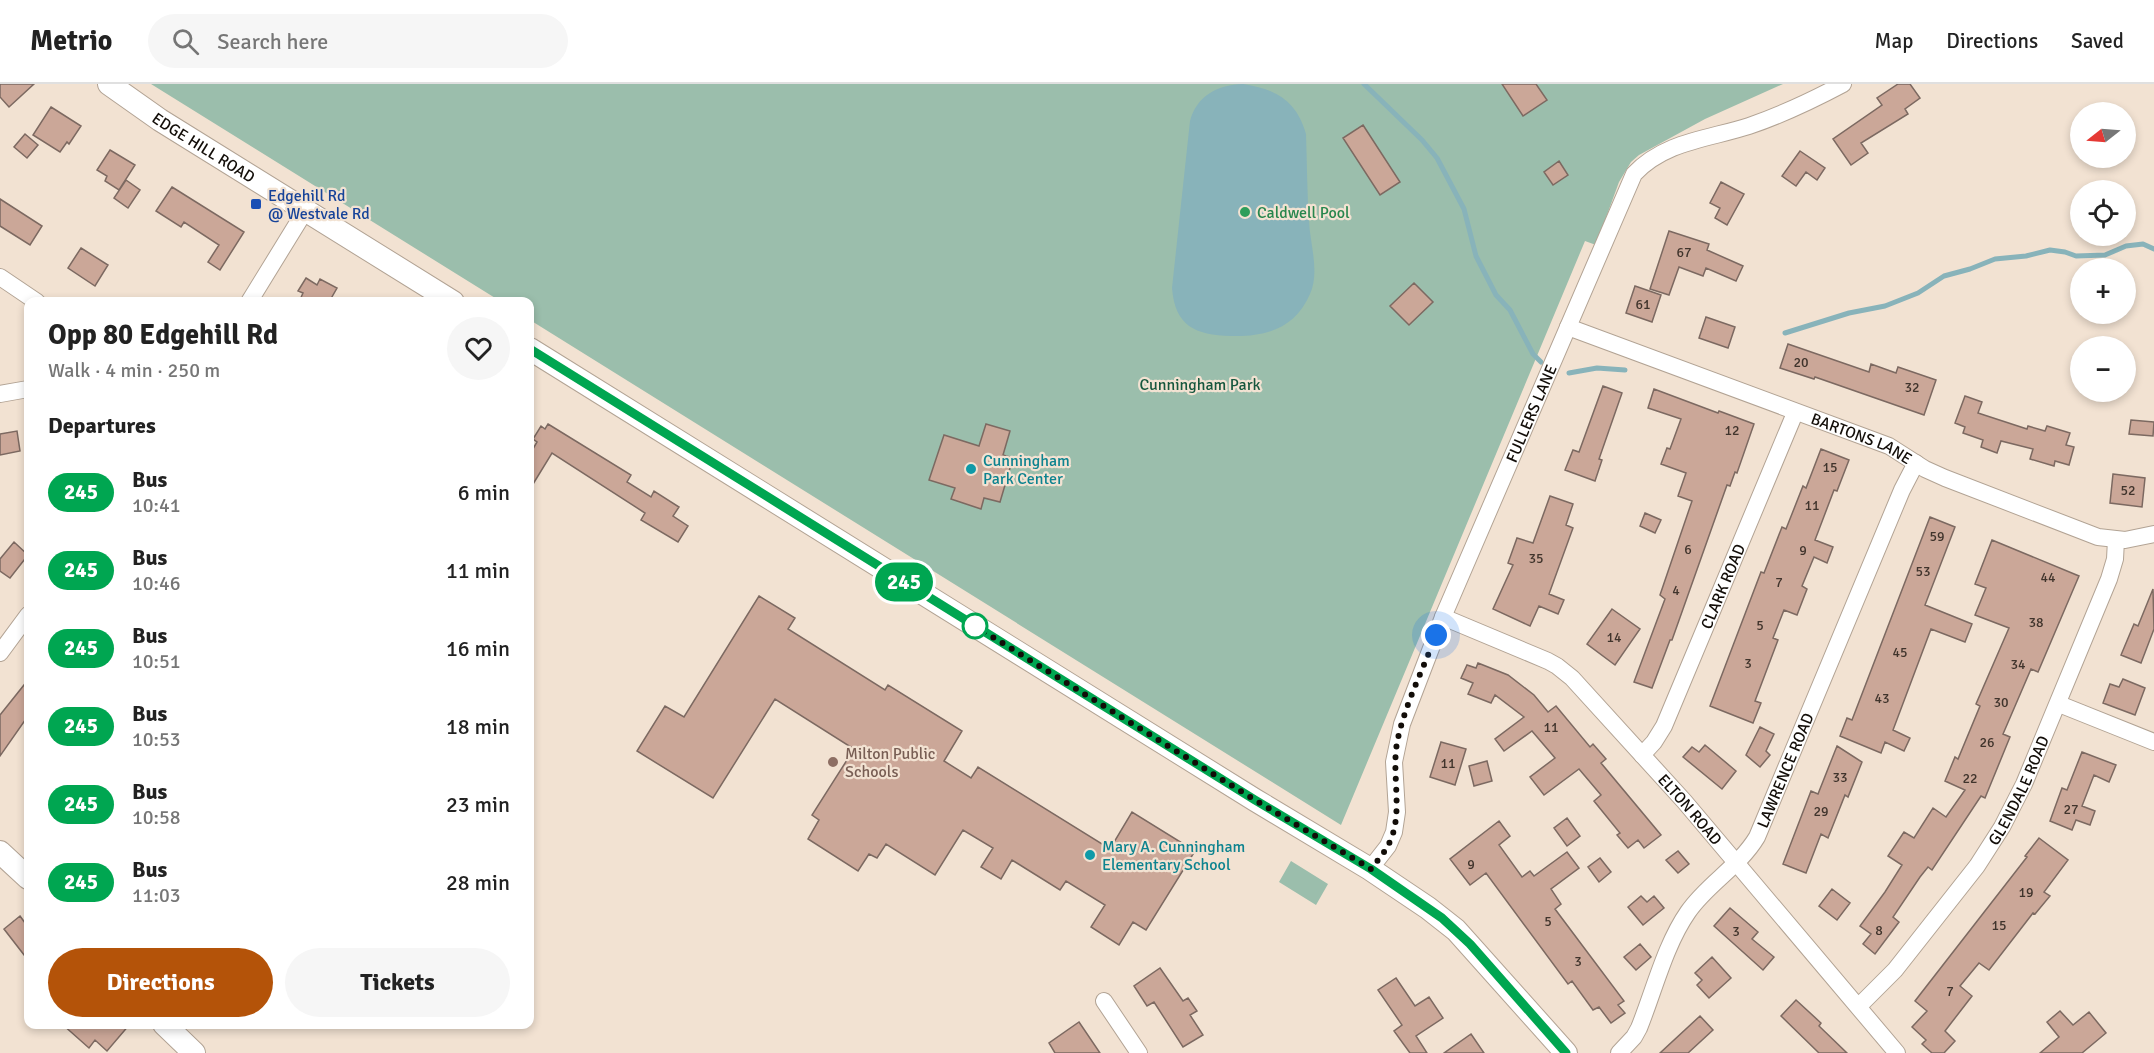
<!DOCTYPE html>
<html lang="en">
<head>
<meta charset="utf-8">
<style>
	body { margin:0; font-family:Signika,sans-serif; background:#f6f6f6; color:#222; height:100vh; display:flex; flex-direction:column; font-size:22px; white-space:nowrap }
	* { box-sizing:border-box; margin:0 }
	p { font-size:20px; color:#767676 }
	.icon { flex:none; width:33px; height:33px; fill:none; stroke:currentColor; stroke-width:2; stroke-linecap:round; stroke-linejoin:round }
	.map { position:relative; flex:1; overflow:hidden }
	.drawer { position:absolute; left:24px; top:213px; width:510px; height:732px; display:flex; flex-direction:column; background:#fff; border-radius:12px; box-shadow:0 3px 9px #0003 }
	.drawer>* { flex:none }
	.badge { padding:0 12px; border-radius:20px; font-size:21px; line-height:39px }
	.needle { width:39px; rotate:253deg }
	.fabs { position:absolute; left:2070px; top:18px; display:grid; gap:12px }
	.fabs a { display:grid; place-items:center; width:66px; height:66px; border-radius:50%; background:#fff; box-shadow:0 3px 9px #0003; font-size:30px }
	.you { position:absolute; width:30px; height:30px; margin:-15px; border:4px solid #fff; border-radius:50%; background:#1a73e8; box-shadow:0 0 0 9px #1a73e833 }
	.map>.badge { position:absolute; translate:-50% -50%; box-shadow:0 0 0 3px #fff }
	h2 { padding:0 24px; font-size:22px; line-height:54px }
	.round { display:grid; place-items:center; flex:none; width:63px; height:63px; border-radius:32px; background:#f6f6f6 }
	.summary { display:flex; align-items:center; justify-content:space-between; height:102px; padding:0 24px }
	h1 { font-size:28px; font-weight:700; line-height:45px }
	.primary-button { display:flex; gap:12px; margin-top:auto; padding:12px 24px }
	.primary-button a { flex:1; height:69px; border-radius:36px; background:#b45309; color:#fff; font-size:24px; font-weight:700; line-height:69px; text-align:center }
	.primary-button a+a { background:#f6f6f6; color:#222 }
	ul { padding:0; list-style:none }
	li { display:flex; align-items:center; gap:18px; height:78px; padding:0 24px }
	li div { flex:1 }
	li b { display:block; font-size:22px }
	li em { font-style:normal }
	li .badge { min-width:66px; font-weight:700; text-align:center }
	header { display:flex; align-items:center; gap:36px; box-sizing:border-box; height:84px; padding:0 30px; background:#fff; border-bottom:2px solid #e0e0e0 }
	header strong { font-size:28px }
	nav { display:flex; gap:33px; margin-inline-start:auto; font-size:21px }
	.search { width:420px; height:54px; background:#f6f6f6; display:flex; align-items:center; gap:15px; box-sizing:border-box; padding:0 21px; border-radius:33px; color:#767676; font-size:22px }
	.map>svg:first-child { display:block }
	.green { fill:#9bbeac }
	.water { fill:#88b3ba }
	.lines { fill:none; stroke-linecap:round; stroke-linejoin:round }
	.stream { stroke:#88b3ba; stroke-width:5 }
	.building { fill:#cba798; stroke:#7c6961; stroke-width:1.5 }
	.street-casing { stroke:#b2a394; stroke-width:18 }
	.secondary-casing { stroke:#b2a394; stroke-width:24 }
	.street { stroke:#fff; stroke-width:16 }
	.secondary { stroke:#fff; stroke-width:22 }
	.line-casing { stroke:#fff; stroke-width:14 }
	.line { stroke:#00a651; stroke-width:9 }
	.walk { stroke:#120d08; stroke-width:6; stroke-dasharray:0 10.8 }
	.transit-dot { fill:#1a4fb4; stroke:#f2e2d2; stroke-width:2 }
	.leisure-dot { fill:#2e9e5b; stroke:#f2e2d2; stroke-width:2 }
	.culture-dot { fill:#0f9aa8; stroke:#f2e2d2; stroke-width:2 }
	.stop-dot { fill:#fff; stroke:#00a651; stroke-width:3 }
	.education-dot { fill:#8d6e63; stroke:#f2e2d2; stroke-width:2 }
	.labels { text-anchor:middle; stroke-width:4.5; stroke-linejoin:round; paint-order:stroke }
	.number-label { font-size:14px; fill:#40342c }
	.street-label { font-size:16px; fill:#120d08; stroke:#f2e2d2 }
	.transit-label { font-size:16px; fill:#164399; stroke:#f2e2d2; text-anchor:start }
	.leisure-label { font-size:16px; fill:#27864d; stroke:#f2e2d2; text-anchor:start }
	.park-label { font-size:16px; fill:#16573e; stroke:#f2e2d2 }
	.culture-label { font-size:16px; fill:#0d838f; stroke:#f2e2d2; text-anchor:start }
	.education-label { font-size:16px; fill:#785e54; stroke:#f2e2d2; text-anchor:start }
</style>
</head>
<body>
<header>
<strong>Metrio</strong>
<div class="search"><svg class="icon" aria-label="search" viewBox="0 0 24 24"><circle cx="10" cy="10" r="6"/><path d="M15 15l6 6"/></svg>Search here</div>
<nav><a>Map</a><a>Directions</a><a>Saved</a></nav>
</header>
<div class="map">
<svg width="2154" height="969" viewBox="0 0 2154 969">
	<rect width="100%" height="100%" fill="#f2e2d2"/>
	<path class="green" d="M 151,0 L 1783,0 L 1705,35 L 1639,71 L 1631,78 L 1619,98 L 1596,161 L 1585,157 L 1341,741 L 530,236 L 530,218 L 500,217 Z
		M 1291,777 L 1328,800 L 1316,821 L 1279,798 Z"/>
	<path class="water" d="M 1243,0 C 1276,5 1297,17 1306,50 C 1307,79 1307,108 1309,137 C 1310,160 1320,188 1310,210 C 1295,245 1265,253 1231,252 C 1195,251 1175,242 1172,204 L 1190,37 C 1197,11 1218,1 1243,0 Z"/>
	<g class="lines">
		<path class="stream" d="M 1364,0 L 1422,56 L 1437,74 L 1464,125 L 1476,172 L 1496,211 L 1510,226 L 1533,270 L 1541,278
			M 1785,249 L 1849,229 L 1885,222 L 1918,209 L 1944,192 L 1970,185 L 1995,175 L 2026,172 L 2050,166 L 2065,168 L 2076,172 L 2105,171 L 2126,162 L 2143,160 L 2154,165
			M 1569,289 L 1597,284 L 1625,286"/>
	</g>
	<path class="building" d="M 0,0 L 34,0 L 9,23 L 0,13 Z
		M 1502,0 L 1536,0 L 1547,16 L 1523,32 Z
		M 1898,0 L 1910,0 L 1920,14 L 1905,25 L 1908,30 L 1861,59 L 1868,69 L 1851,81 L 1833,55 L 1882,21 L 1877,14 Z
		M 51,23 L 81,42 L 69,60 L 67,58 L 60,68 L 33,51 Z
		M 1363,41 L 1400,98 L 1380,111 L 1343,54 Z
		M 25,50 L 38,61 L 27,74 L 14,63 Z
		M 110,66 L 135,81 L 119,106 L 105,97 L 107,92 L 97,86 Z
		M 1800,67 L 1825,84 L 1817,96 L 1806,88 L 1796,102 L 1782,92 Z
		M 1559,77 L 1568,91 L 1553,101 L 1544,88 Z
		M 126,96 L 140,106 L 128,124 L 114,114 Z
		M 1721,98 L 1744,110 L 1727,141 L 1715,134 L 1720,124 L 1710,119 Z
		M 172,103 L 244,148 L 220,186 L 208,178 L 219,161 L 184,138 L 181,143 L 156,127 Z
		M 0,115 L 42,142 L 30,161 L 0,142 Z
		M 1669,147 L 1709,160 L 1707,166 L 1743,182 L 1736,197 L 1706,184 L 1703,192 L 1679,183 L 1669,211 L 1650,205 Z
		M 81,164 L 108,181 L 95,202 L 68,184 Z
		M 306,194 L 317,201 L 320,195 L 337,204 L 329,218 L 299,218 L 303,209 L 298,207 Z
		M 1414,199 L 1433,218 L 1409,241 L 1390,222 Z
		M 1635,202 L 1661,211 L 1652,238 L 1626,229 Z
		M 1706,233 L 1735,243 L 1728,264 L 1699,254 Z
		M 1788,260 L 1869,288 L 1871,280 L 1896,289 L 1898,283 L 1936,296 L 1924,331 L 1815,293 L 1814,295 L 1780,284 Z
		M 1603,302 L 1622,309 L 1599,375 L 1602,376 L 1595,397 L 1565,386 L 1573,366 L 1579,368 Z
		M 1654,305 L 1718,329 L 1719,327 L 1754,340 L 1737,389 L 1735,388 L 1730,402 L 1727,401 L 1672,556 L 1670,556 L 1652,604 L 1634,598 L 1665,515 L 1660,511 L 1692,417 L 1678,412 L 1686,389 L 1661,380 L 1667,364 L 1670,365 L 1681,335 L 1648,324 Z
		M 1965,312 L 1982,318 L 1978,329 L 2027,345 L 2028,342 L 2045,347 L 2047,342 L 2070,349 L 2066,361 L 2074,363 L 2069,381 L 2055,377 L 2054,382 L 2030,375 L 2033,365 L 2001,357 L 1997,369 L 1981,363 L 1983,356 L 1963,349 L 1965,343 L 1955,339 Z
		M 2131,336 L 2154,338 L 2153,352 L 2129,350 Z
		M 548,340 L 631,391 L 627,398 L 651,413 L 654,407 L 679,423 L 673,432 L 688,442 L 678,458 L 641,436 L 645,429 L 552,369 L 530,405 L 530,370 L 537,358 L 533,355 L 541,342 L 545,345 Z
		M 986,340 L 1010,347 L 1003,371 L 1013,374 L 1000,418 L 984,414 L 981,425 L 951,415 L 955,404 L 929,396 L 944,351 L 979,362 Z
		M 17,347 L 20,367 L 0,371 L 0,350 Z
		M 1821,365 L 1849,376 L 1837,407 L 1834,406 L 1815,456 L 1833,463 L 1827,479 L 1814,473 L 1802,502 L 1807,505 L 1797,531 L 1784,526 L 1773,554 L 1778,556 L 1755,617 L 1761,619 L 1753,639 L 1710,622 L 1761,488 L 1764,489 L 1782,443 L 1786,445 L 1803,402 L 1806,404 Z
		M 2113,390 L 2145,394 L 2142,423 L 2110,419 Z
		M 1550,412 L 1573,420 L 1566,441 L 1573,444 L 1549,510 L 1564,516 L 1558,530 L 1539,522 L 1530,542 L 1493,525 L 1513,481 L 1508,479 L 1517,454 L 1533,459 Z
		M 1645,429 L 1661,436 L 1655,449 L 1640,442 Z
		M 1930,433 L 1955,443 L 1925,521 L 1972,540 L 1965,558 L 1931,545 L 1893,646 L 1910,654 L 1904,667 L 1885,658 L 1881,669 L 1840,652 L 1847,634 L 1852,636 Z
		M 1992,456 L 2079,492 L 2038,588 L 2031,585 L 2003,650 L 2010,653 L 1985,714 L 1981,712 L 1932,786 L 1928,783 L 1920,793 L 1893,833 L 1899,838 L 1875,870 L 1863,860 L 1871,850 L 1860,842 L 1885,808 L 1902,781 L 1888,772 L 1904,748 L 1914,754 L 1933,724 L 1946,733 L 1965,706 L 1945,697 L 1955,673 L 1958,675 L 1980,622 L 1976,620 L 2009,544 L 1975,531 L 1986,504 L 1975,500 Z
		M 14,458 L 28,471 L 10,494 L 0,487 L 0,475 Z
		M 2153,505 L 2154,545 L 2141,579 L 2121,571 L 2134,540 L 2138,542 Z
		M 759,512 L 795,534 L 788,545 L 885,606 L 888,601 L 962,647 L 944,677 L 971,694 L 978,683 L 1110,765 L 1132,728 L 1195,767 L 1146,846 L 1133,838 L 1119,861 L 1091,843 L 1105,821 L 1066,797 L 1060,806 L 1012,776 L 1001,795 L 981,783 L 993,764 L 963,746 L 935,791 L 886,760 L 877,774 L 869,770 L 858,787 L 808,755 L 819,736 L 812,731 L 854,665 L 775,615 L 713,714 L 637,667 L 665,622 L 684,633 Z
		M 1612,525 L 1640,545 L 1615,581 L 1587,560 Z
		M 1478,579 L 1508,591 L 1534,611 L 1548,628 L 1556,622 L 1590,663 L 1593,660 L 1606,675 L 1601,679 L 1661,751 L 1644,764 L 1638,756 L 1628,764 L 1617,751 L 1620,749 L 1594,717 L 1601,711 L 1579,685 L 1544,711 L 1530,693 L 1555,674 L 1532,647 L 1504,667 L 1495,655 L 1524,633 L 1495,611 L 1491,619 L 1468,610 L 1473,599 L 1461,594 L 1467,581 L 1476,584 Z
		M 2123,595 L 2145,604 L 2135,631 L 2103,619 L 2110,600 L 2119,603 Z
		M 28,596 L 28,632 L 0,672 L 0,631 Z
		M 1760,643 L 1774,650 L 1766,667 L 1770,671 L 1760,683 L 1746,671 Z
		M 1441,658 L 1466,665 L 1455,701 L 1430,693 Z
		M 1705,661 L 1736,687 L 1722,705 L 1683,673 L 1692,663 L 1699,668 Z
		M 1837,662 L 1862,678 L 1848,713 L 1845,711 L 1828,754 L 1821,750 L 1806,789 L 1783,780 L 1811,707 L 1818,710 Z
		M 2082,668 L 2116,681 L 2109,698 L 2094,691 L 2082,722 L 2095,727 L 2090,741 L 2076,736 L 2072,746 L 2050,737 L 2062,704 L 2067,706 Z
		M 1487,677 L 1492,697 L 1474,702 L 1469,682 Z
		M 1567,734 L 1580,752 L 1567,762 L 1554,744 Z
		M 1499,737 L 1510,752 L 1499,761 L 1522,793 L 1530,787 L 1534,792 L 1567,768 L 1579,784 L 1551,805 L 1561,820 L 1555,825 L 1624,917 L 1618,921 L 1625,929 L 1611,939 L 1599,923 L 1593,926 L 1572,897 L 1568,900 L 1486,789 L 1470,801 L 1450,775 Z
		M 2039,754 L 2068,776 L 2044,808 L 2050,812 L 2035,830 L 2033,829 L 1989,886 L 1979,879 L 1960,902 L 1972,912 L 1945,947 L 1955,957 L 1944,969 L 1932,969 L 1922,960 L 1926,956 L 1912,943 L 1927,927 L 1915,917 L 2027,773 L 2025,772 Z
		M 1678,767 L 1689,780 L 1678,789 L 1666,776 Z
		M 1600,774 L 1611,788 L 1599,798 L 1588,783 Z
		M 1832,805 L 1850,819 L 1837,836 L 1819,822 Z
		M 1641,812 L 1647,818 L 1654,812 L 1664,824 L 1643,841 L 1628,823 Z
		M 1730,824 L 1758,848 L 1752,855 L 1774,873 L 1763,886 L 1714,842 Z
		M 20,832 L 28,843 L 28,876 L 4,845 Z
		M 1640,860 L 1651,873 L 1636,886 L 1624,873 Z
		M 1712,873 L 1731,894 L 1709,914 L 1697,901 L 1702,896 L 1695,889 Z
		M 1160,884 L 1183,917 L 1188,914 L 1197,927 L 1190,931 L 1203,951 L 1183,963 L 1154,918 L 1147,922 L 1134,902 Z
		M 1396,894 L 1415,922 L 1429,913 L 1443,934 L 1416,952 L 1427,969 L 1410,969 L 1394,947 L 1402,941 L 1378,906 Z
		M 1796,916 L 1821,939 L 1819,942 L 1847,969 L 1819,969 L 1781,932 Z
		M 2060,927 L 2073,941 L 2089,928 L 2106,949 L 2082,969 L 2040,969 L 2059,953 L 2047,938 Z
		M 1700,932 L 1713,946 L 1688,969 L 1660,969 Z
		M 1079,938 L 1100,969 L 1055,969 L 1049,959 Z
		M 62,940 L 130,940 L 107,967 L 95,956 L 89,964 Z
		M 1471,950 L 1484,969 L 1444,969 Z"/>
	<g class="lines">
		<g class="street-casing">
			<g id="street">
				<path d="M 0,193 L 37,218"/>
				<path d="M 249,218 L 305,127"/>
				<path id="s1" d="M 1568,243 L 1889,362 L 1925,385 L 1945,394 L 2098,453 L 2125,456 L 2154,450"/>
				<path d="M 0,310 L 28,305"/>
				<path id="s2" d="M 1443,533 L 1548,577 L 1557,582 L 1572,594 L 1684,717 L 1897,969"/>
				<path d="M 0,569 L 28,531"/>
				<path d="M 2059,620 L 2154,658"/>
				<path id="s3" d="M 1642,671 L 1654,658 L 1664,642 L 1795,329"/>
				<path id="s4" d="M 1370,785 L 1388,762 L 1394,748 L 1397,728 L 1394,678 L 1402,640 L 1443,533 L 1634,90 C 1665,57 1709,55 1749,42 C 1781,31 1813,16 1843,0"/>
				<path d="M 1104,917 L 1139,969"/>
				<path id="s5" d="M 1859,922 L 1895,886 L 1977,782 L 2002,743 L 2024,700 L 2109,495 L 2115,475 L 2116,456"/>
				<path id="s6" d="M 1619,969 L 1634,953 L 1639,944 C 1654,907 1665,861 1688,828 C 1707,800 1739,783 1757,753 L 1902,406 L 1916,379"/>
			</g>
		</g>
		<g class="secondary-casing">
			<g id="secondary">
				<path id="s7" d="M 109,0 L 160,36 L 453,218"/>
				<path d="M 530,265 L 1255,716 L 1370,785 L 1428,824 L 1456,846 L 1566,969"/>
				<path d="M 0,768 L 28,794"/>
				<path d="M 164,940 L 194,969"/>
			</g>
		</g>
		<use href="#street" class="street"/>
		<use href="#secondary" class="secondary"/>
	</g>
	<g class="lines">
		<g class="line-casing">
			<path id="line" d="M 530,265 L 1255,716 L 1371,785 L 1442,834 L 1470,860 L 1566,969"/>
		</g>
		<use href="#line" class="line"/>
		<path class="walk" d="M 975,542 L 1255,716 L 1371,785 C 1376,778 1383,771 1387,763 C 1405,734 1391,692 1397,659 C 1404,622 1423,586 1436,551"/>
	</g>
	<rect class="transit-dot" x="250" y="114" width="12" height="12" rx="3"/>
	<circle class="leisure-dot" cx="1245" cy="128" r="6"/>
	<g class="culture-dot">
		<circle cx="971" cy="385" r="6"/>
		<circle cx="1090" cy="771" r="6"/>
	</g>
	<circle class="stop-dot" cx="975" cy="542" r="12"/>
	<circle class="education-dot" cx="833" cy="678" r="6"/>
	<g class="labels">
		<g class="number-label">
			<text x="1684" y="173">67</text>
			<text x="1643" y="225">61</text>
			<text x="1801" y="283">20</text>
			<text x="1912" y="308">32</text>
			<text x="1732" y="351">12</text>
			<text x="1830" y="388">15</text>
			<text x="2128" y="411">52</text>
			<text x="1812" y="426">11</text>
			<text x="1937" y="457">59</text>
			<text x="1688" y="470">6</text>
			<text x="1803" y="471">9</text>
			<text x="1536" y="479">35</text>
			<text x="1923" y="492">53</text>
			<text x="2048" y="498">44</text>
			<text x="1779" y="503">7</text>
			<text x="1676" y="511">4</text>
			<text x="2036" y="543">38</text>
			<text x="1760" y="546">5</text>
			<text x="1614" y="558">14</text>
			<text x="1900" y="573">45</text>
			<text x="1748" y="584">3</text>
			<text x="2018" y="585">34</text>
			<text x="1882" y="619">43</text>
			<text x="2001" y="623">30</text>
			<text x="1551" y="648">11</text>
			<text x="1987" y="663">26</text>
			<text x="1448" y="684">11</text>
			<text x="1840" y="698">33</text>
			<text x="1970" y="699">22</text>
			<text x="2071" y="730">27</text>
			<text x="1821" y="732">29</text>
			<text x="1471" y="785">9</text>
			<text x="2026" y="813">19</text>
			<text x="1548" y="842">5</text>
			<text x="1999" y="846">15</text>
			<text x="1879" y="851">8</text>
			<text x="1736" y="852">3</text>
			<text x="1578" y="882">3</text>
			<text x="1950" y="912">7</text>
		</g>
		<g class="street-label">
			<text dy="6" stroke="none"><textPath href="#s7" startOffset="114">EDGE HILL ROAD</textPath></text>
			<text dy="6" stroke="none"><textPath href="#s4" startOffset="490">FULLERS LANE</textPath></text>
			<text dy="6" stroke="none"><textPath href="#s1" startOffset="314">BARTONS LANE</textPath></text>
			<text dy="6" stroke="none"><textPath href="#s3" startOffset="188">CLARK ROAD</textPath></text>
			<text dy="6" stroke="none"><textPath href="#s6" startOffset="333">LAWRENCE ROAD</textPath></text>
			<text dy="6" stroke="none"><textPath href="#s5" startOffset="270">GLENDALE ROAD</textPath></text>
			<text dy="6" stroke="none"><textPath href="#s2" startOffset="320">ELTON ROAD</textPath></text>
		</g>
		<g class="transit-label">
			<text x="268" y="117">Edgehill Rd<tspan x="268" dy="18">@ Westvale Rd</tspan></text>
		</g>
		<g class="leisure-label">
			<text x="1257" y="134">Caldwell Pool</text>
		</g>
		<g class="park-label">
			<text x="1200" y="306">Cunningham Park</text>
		</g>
		<g class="culture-label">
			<text x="983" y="382">Cunningham<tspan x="983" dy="18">Park Center</tspan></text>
			<text x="1102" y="768">Mary A. Cunningham<tspan x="1102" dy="18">Elementary School</tspan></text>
		</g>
		<g class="education-label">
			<text x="845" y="675">Milton Public<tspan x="845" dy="18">Schools</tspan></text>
		</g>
	</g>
</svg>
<div class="fabs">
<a><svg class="needle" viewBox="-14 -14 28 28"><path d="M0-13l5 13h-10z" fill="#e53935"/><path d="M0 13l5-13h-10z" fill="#767676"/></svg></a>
<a><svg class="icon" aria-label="locate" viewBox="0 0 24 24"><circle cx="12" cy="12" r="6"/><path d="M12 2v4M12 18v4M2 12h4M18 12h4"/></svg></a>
<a>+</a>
<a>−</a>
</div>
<div class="you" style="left:1436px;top:551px"></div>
<b class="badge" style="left:904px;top:498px;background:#00a651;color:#fff">245</b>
<section class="drawer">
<div class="summary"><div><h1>Opp 80 Edgehill Rd</h1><p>Walk · 4 min · 250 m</p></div><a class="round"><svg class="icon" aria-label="heart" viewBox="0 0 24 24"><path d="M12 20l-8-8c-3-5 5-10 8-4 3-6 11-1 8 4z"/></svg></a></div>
<h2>Departures</h2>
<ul>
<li><span class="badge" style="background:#00a651;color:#fff">245</span><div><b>Bus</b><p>10:41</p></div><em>6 min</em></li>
<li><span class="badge" style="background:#00a651;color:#fff">245</span><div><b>Bus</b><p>10:46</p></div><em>11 min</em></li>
<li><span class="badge" style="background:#00a651;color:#fff">245</span><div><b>Bus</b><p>10:51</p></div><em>16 min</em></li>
<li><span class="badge" style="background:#00a651;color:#fff">245</span><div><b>Bus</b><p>10:53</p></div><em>18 min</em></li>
<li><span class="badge" style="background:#00a651;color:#fff">245</span><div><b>Bus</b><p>10:58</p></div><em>23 min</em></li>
<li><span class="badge" style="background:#00a651;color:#fff">245</span><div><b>Bus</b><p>11:03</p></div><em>28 min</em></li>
</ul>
<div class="primary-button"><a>Directions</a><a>Tickets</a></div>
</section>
</div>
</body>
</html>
